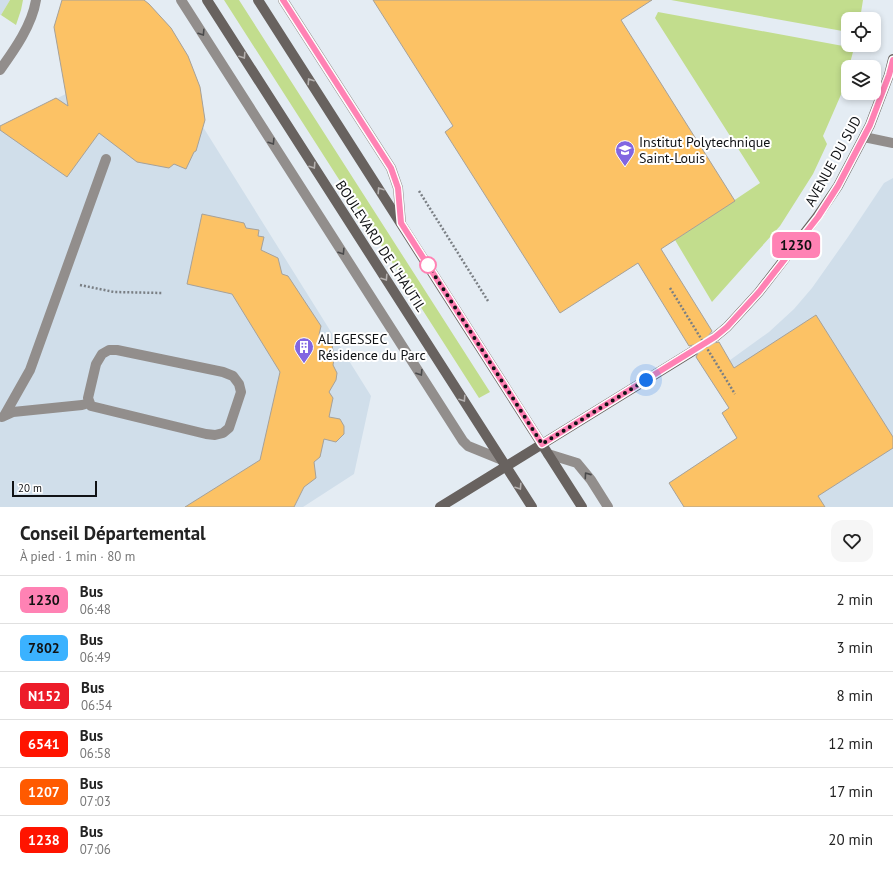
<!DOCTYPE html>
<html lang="fr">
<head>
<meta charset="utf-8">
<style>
	body { margin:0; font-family:"PT Sans",sans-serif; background:#f6f6f6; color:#222; height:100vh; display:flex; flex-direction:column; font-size:15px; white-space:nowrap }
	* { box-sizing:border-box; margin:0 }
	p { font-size:13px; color:#767676 }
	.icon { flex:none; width:22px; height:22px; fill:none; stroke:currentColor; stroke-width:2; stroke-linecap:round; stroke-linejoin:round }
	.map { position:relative; height:507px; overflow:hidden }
	.details { display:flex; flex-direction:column; background:#fff; flex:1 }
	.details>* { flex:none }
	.badge { padding:0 8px; border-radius:6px; font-size:14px; line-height:26px }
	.controls { position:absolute; left:841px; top:12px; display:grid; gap:8px }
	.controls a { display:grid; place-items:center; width:40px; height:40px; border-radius:8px; background:#fff; box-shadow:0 2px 6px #0003; font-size:20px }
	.scale { position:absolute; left:12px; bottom:10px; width:85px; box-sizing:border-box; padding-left:4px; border:2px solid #101215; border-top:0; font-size:11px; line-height:14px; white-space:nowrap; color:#101215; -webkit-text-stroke:3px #fff; paint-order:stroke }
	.you { position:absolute; width:20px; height:20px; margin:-10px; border:3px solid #fff; border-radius:50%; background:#1a73e8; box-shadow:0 0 0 6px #1a73e833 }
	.map>.badge { position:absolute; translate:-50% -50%; box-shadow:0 0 0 2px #fff }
	.round { display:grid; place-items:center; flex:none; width:42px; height:42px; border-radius:12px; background:#f6f6f6 }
	.head { display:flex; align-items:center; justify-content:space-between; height:68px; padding:0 20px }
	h1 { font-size:19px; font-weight:700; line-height:30px }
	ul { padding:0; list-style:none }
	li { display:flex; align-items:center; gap:12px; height:48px; padding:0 20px; border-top:1px solid #e0e0e0 }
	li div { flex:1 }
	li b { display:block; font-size:15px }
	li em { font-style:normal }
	li .badge { min-width:44px; font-weight:700; text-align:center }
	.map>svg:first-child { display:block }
	.built { fill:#d0deea }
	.green { fill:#c2dd8d }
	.building { fill:#fcc265; stroke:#a6a199 }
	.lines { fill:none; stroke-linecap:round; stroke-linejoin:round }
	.secondary-tunnel { stroke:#c4cbd2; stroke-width:10; stroke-dasharray:10 5; stroke-linecap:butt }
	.path { stroke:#7a7f84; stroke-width:2.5; stroke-dasharray:2 2; stroke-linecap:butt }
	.lane { stroke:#928e8c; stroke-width:10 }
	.street { stroke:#928e8c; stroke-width:10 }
	.secondary { stroke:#68625f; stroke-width:10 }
	.path-bridge { stroke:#7a7f84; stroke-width:2.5; stroke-dasharray:2 2; stroke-linecap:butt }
	.oneway { stroke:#4a4a4b }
	.oneway2 { stroke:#b4b0af }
	.line-casing { stroke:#fff; stroke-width:9 }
	.line { stroke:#ff82b4; stroke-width:6 }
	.walk { stroke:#101215; stroke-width:4; stroke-dasharray:0 7.2 }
	.stop-dot { fill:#fff; stroke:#ff82b4; stroke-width:2 }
	.labels { text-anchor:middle; stroke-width:4; stroke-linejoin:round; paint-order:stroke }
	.poi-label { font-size:14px; fill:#101215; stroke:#fff; text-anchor:start }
	.street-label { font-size:14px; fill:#101215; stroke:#fff }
</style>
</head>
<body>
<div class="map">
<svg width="893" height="507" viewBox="0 0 893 507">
	<rect width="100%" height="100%" fill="#e4ecf3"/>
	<path class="built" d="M 0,0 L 10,0 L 1,15 L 0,15 Z
		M 62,0 L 144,0 L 149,4 L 171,28 L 188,56 L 200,87 L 205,119 L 203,127 L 371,396 L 354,474 L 303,507 L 0,507 L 0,126 L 72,91 L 60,60 L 54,27 Z
		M 893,178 L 893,507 L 685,507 L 669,483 L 737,438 L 722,413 L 729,408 L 708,376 L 769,332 L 794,309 L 812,288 L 848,237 L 884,183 Z"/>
	<path class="green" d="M 10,0 L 23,0 L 21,10 L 16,25 L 1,15 Z
		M 224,0 L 239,0 L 490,392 L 479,398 Z
		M 671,0 L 863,0 L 860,19 L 848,19 L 848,32 Z
		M 658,12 L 854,48 L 843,90 L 823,136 L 827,144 L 813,174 L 780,226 L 712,302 L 675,240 L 760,183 L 655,18 Z"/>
	<path class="building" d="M 62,0 L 144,0 L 149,4 L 171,28 L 188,56 L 200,87 L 205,120 L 196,151 L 194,152 L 186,169 L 174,164 L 169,168 L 137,162 L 99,133 L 67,177 L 0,130 L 0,126 L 56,98 L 68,106 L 54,27 Z
		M 373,0 L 652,0 L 621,20 L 735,201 L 661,249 L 712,331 L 709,335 L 710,341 L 713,343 L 719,342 L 734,368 L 816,315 L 893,437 L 893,448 L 818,496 L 825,507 L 684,507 L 669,483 L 737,438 L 722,413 L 729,408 L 696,357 L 699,351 L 698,347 L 693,345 L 689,346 L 638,263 L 560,313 L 445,132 L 453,126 Z
		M 202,214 L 244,223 L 246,228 L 259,230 L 258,236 L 264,237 L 261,250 L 278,258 L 282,274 L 288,276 L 321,326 L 319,335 L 332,344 L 334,359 L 333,365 L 337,373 L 336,380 L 329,392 L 333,398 L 329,417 L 340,419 L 344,426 L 344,434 L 336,442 L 324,439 L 320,457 L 314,462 L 316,478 L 304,487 L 294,507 L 185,507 L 260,460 L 280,372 L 232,294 L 187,284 Z"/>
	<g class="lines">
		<path class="secondary-tunnel" d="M 693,351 L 715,337"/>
		<path class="path" d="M 419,191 L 488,301
			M 80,285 L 114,292 L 163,293"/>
		<path class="lane" d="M 181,0 L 463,441 L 468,446 L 500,459
			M 283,0 L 391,168 L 398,188 L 401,223
			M 864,137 L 893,143
			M 109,350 L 117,350 L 223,372 L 233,376 L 239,384 L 241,392 L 229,428 L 223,433 L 215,435 L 206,434 L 91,406 L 88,398 L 96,364 L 102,354 Z
			M 4,416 L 30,370 L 106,159
			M 2,417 L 13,412 L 82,405 L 89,403
			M 548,454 L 577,463 L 591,480 L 608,507"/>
		<path class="street" d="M 0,70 C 15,49 32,25 36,0"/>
		<path class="secondary" d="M 207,0 L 532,507
			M 258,0 L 582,507
			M 715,337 L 727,327 L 759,292 L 817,217 L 838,186 L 870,125 L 889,75 L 893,59
			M 440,507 L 693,351"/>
		<path class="path-bridge" d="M 670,288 L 735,394"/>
	</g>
	<defs><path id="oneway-chevron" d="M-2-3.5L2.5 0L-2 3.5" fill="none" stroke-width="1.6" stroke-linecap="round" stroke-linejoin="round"/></defs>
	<g class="oneway">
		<use href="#oneway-chevron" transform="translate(202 33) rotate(57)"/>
		<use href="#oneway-chevron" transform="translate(272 142) rotate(57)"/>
		<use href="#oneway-chevron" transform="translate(342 252) rotate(57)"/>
		<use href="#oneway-chevron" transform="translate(420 373) rotate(58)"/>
		<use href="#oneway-chevron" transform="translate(587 475) rotate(-125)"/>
	</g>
	<g class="oneway2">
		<use href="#oneway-chevron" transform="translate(243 56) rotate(57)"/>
		<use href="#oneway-chevron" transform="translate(310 81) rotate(-123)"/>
		<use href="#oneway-chevron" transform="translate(313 166) rotate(57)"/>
		<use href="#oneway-chevron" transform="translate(380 190) rotate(-123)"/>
		<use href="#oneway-chevron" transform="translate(385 278) rotate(57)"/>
		<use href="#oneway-chevron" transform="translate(463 399) rotate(57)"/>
		<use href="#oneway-chevron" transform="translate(519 487) rotate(57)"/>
	</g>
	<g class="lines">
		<g class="line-casing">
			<path id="line" d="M 283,0 L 391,168 L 398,188 L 401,223 L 542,444 L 715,337 L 727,327 L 759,292 L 818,217 L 838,186 L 870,125 L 889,75 L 893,60"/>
		</g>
		<use href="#line" class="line"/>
		<path class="walk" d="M 428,265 L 542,444 L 646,380"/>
	</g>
	<defs>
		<g id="university-pin" transform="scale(1)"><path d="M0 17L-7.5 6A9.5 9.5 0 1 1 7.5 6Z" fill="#8266e1" stroke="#fff"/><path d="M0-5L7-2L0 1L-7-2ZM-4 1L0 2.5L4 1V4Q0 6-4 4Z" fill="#fff"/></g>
		<g id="building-pin" transform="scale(1)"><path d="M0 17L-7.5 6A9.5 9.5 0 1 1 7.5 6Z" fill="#8266e1" stroke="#fff"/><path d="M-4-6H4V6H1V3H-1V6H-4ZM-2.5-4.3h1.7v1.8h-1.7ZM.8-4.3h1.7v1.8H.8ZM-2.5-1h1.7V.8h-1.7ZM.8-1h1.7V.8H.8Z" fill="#fff"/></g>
	</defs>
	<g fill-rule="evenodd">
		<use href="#university-pin" x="625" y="150"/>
		<use href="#building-pin" x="304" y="347"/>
	</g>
	<circle class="stop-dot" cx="428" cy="265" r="8"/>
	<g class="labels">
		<g class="poi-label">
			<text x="639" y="147">Institut Polytechnique<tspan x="639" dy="16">Saint-Louis</tspan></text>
			<text x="318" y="344">ALEGESSEC<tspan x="318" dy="16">Résidence du Parc</tspan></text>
		</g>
		<g class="street-label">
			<text transform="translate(833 161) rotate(-61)" y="5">AVENUE DU SUD</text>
			<text transform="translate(381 246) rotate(57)" y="5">BOULEVARD DE L'HAUTIL</text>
		</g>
	</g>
</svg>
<div class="controls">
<a><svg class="icon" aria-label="locate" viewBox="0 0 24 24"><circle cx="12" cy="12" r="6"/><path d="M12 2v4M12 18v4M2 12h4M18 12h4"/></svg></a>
<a><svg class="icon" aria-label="layers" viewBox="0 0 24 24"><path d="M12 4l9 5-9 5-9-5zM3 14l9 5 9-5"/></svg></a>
</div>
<div class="scale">20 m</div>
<div class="you" style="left:646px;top:380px"></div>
<b class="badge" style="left:796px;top:245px;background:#ff82b4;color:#111">1230</b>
</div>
<section class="details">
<div class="head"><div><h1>Conseil Départemental</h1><p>À pied · 1 min · 80 m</p></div><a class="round"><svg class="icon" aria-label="heart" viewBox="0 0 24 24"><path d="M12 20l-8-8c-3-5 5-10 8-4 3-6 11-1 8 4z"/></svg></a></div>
<ul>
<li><span class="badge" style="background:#ff82b4;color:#111">1230</span><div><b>Bus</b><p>06:48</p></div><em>2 min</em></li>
<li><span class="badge" style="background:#3bb2ff;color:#111">7802</span><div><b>Bus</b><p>06:49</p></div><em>3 min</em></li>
<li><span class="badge" style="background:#ed1c29;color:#fff">N152</span><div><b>Bus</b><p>06:54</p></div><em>8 min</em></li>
<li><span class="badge" style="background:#ff1400;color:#fff">6541</span><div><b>Bus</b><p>06:58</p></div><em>12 min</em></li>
<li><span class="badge" style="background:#ff5a00;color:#fff">1207</span><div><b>Bus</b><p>07:03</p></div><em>17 min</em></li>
<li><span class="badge" style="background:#ff1400;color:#fff">1238</span><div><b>Bus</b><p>07:06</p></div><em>20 min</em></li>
</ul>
</section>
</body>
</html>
